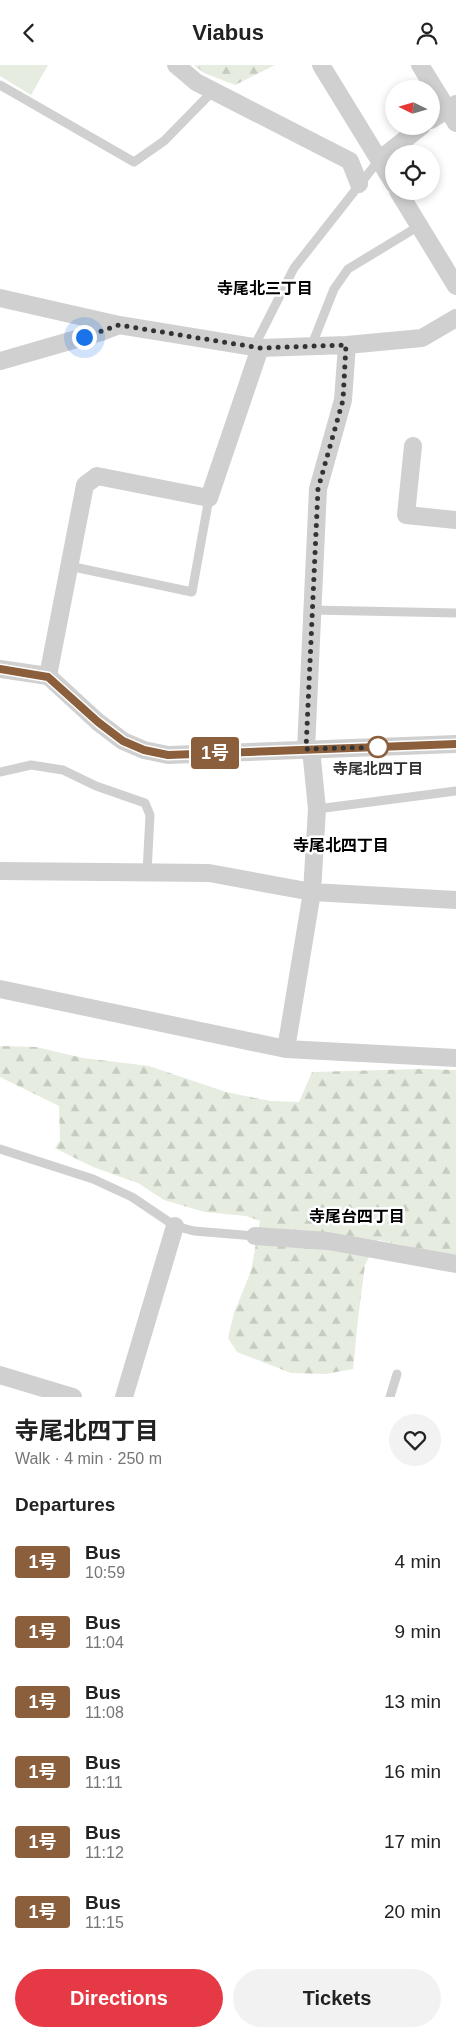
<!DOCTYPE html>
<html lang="en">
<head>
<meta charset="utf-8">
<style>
	body { margin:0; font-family:Helvetica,"Noto Sans JP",sans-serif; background:#f2f2f2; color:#222; height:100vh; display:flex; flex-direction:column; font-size:19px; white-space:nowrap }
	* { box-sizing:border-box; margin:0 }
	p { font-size:16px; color:#767676 }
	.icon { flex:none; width:28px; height:28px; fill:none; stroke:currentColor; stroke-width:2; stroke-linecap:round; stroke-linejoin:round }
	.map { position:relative; height:1332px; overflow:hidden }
	.panel { display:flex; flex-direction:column; background:#fff; flex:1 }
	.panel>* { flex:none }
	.badge { padding:0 10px; border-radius:4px; font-size:18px; line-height:32px }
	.needle { width:32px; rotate:275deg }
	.buttons { position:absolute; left:385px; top:15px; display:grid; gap:10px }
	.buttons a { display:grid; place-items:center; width:55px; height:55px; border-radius:50%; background:#fff; box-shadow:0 2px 8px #0003; font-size:25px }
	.you { position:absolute; width:25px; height:25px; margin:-12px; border:4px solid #fff; border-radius:50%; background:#1a73e8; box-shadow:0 0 0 8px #1a73e833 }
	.map>.badge { position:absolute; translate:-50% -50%; box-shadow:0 0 0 2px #fff }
	h2 { padding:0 15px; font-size:19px; line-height:45px }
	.round { display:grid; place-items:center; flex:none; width:52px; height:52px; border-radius:26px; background:#f2f2f2 }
	.overview { display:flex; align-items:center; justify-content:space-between; height:85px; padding:0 15px }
	h1 { font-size:24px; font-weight:700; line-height:38px }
	.primary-button { display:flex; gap:10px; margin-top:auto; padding:10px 15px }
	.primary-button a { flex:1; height:58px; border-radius:30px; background:#e63946; color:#fff; font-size:20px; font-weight:700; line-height:58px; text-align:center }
	.primary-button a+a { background:#f2f2f2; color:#222 }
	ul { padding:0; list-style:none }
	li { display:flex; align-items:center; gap:15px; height:70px; padding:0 15px }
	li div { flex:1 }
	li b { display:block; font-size:19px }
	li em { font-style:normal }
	li .badge { min-width:55px; font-weight:700; text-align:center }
	header { display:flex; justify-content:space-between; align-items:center; height:65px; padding:0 15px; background:#fff; font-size:22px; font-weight:700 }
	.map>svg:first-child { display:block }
	.forest { fill:url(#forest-firs) }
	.park { fill:#e6ecdf }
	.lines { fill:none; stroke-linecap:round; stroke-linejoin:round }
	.service { stroke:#d0d0d0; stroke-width:9 }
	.minor { stroke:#d0d0d0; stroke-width:18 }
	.line-casing { stroke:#fff; stroke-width:11 }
	.line { stroke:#8b5e3c; stroke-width:8 }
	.walk { stroke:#333; stroke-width:5; stroke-dasharray:0 9 }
	.stop-dot { fill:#fff; stroke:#8b5e3c; stroke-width:2.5 }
	.labels { text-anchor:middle; stroke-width:5; stroke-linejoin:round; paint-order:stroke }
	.stop-label { font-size:15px; font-weight:bold; fill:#333; stroke:#fff }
	.neighbourhood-label { font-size:16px; font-weight:bold; fill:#000; stroke:#fff }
</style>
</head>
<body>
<header><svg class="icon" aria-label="back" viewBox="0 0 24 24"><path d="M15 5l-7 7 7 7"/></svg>Viabus<svg class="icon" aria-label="person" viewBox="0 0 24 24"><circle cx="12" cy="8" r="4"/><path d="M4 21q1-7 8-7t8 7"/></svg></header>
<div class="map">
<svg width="456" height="1332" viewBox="0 0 456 1332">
	<defs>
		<pattern id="forest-firs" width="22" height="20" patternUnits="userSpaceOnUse" patternTransform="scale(1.25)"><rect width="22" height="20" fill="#e6ecdf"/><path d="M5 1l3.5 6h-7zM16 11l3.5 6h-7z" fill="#c6cbc0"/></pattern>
	</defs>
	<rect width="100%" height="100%" fill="#fff"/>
	<path class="forest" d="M 194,0 L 275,0 L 235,20 L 204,8 Z
		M 0,981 L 36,982 L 83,993 L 149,1001 L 226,1027 L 270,1036 L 299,1037 L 312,1007 L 421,1004 L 456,1005 L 456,1191 L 378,1175 L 365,1200 L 358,1254 L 353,1304 L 325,1309 L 291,1308 L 237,1287 L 228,1273 L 234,1248 L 251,1206 L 260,1156 L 246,1151 L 205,1147 L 164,1135 L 138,1118 L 93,1102 L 55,1083 L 60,1075 L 59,1041 L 0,1012 Z"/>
	<path class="park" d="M 0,0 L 48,0 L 31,30 L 0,11 Z"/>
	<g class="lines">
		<path class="service" d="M 0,20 L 134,97 L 164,76 L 213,26
			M 254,282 L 294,203 L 379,95
			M 311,282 L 334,224 L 348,204 L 419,161
			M 69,501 L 192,527 L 209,433
			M 312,545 L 456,548
			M 0,707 L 31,700 L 63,705 L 96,721 L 145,738 L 150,750 L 147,807
			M 317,744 L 456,726
			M 0,1084 L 93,1114 L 132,1132 L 175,1161 L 194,1166 L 255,1171
			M 390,1332 L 397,1309"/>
		<path class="minor" d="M 176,0 L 196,17 L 350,96 L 359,119
			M 321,0 L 394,119
			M 420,0 L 456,58
			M 431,55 L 456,39
			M 379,95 L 422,61
			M 398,126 L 456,221
			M 0,233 L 119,260 L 260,283 L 347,280 L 422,273 L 456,253
			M 0,296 L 101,267 L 119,260
			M 413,381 L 406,450 L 456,455
			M 0,604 L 48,611 L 98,657 L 123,676 L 144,685 L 168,690 L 456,679
			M 48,611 L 85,420 L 97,411 L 209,433 L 260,283
			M 306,684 L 318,424 L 343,335 L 347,280
			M 0,806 L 209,808 L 312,827 L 456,835
			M 0,924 L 286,984 L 456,993
			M 286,984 L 312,827 L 317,744 L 311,684
			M 255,1171 L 328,1176 L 456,1199
			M 0,1310 L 73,1332
			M 124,1332 L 175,1161"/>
	</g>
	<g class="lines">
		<g class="line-casing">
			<path id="line" d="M 0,604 L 48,612 L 98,657 L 123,676 L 144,685 L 168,690 L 456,679"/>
		</g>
		<use href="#line" class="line"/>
		<path class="walk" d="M 84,272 L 119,260 L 260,283 L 346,280 L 343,335 L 318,424 L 306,684 L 387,682 L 378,682"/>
	</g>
	<circle class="stop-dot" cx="378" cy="682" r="10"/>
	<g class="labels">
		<g class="stop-label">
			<text x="378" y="709">寺尾北四丁目</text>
		</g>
		<g class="neighbourhood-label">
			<text x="265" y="229">寺尾北三丁目</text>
			<text x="341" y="786">寺尾北四丁目</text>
			<text x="357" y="1157">寺尾台四丁目</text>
		</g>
	</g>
</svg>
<div class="buttons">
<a><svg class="needle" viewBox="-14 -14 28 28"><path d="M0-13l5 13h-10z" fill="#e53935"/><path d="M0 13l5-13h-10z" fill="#767676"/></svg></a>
<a><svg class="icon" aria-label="locate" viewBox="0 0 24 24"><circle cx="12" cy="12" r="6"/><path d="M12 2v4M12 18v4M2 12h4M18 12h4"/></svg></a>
</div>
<div class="you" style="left:84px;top:272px"></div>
<b class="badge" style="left:215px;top:688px;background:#8b5e3c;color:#fff">1号</b>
</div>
<section class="panel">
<div class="overview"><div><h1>寺尾北四丁目</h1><p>Walk · 4 min · 250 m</p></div><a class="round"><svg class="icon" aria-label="heart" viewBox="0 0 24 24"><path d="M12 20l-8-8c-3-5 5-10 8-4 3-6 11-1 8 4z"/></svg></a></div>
<h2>Departures</h2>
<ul>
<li><span class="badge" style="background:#8b5e3c;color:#fff">1号</span><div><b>Bus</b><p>10:59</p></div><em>4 min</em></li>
<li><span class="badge" style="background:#8b5e3c;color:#fff">1号</span><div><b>Bus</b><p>11:04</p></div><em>9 min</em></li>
<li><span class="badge" style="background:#8b5e3c;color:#fff">1号</span><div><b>Bus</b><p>11:08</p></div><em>13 min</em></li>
<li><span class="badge" style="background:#8b5e3c;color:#fff">1号</span><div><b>Bus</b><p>11:11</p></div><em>16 min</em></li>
<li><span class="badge" style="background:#8b5e3c;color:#fff">1号</span><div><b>Bus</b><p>11:12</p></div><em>17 min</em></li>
<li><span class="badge" style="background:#8b5e3c;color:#fff">1号</span><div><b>Bus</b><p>11:15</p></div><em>20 min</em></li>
</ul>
<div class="primary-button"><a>Directions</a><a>Tickets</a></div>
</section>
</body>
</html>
